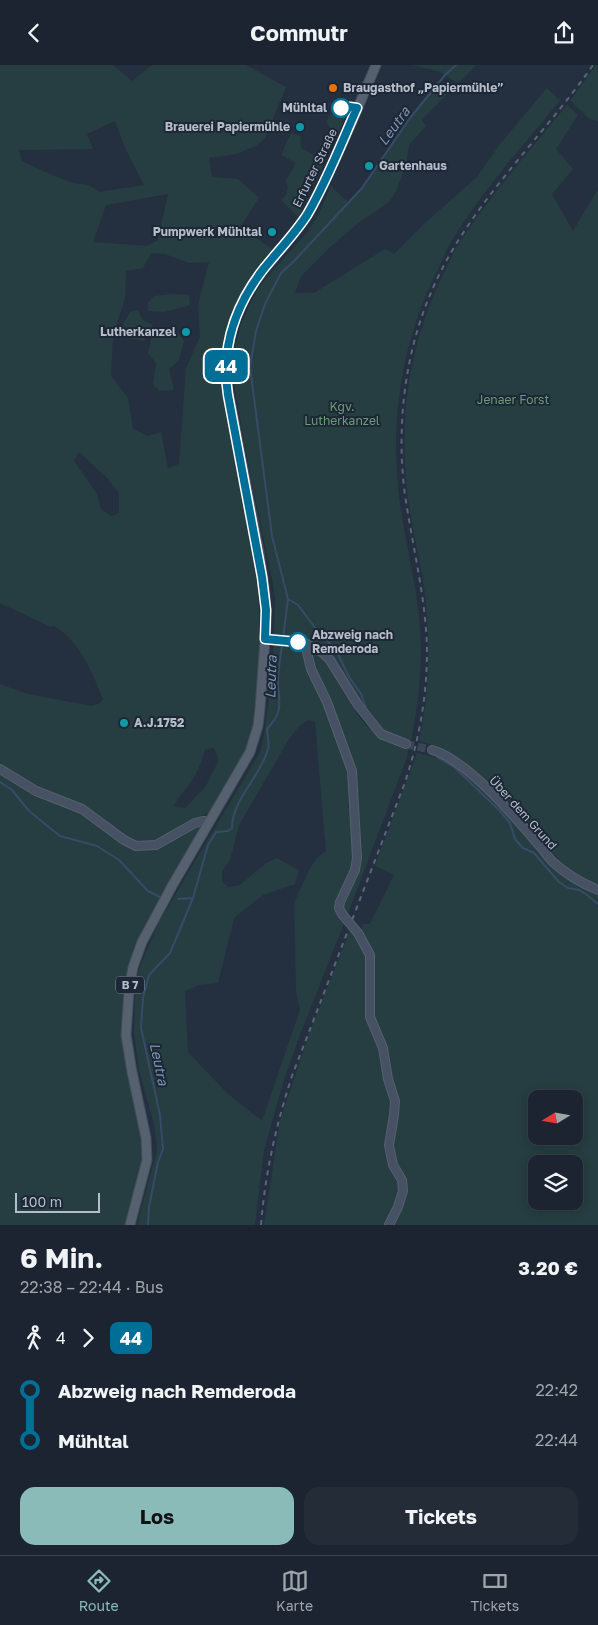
<!DOCTYPE html>
<html lang="de">
<head>
<meta charset="utf-8">
<style>
	body { margin:0; font-family:"Golos Text",sans-serif; background:#242c38; color:#f1f3f6; height:100vh; display:flex; flex-direction:column; font-size:19px; white-space:nowrap }
	* { box-sizing:border-box; margin:0 }
	p { font-size:16px; color:#a0a4ab }
	.icon { flex:none; width:28px; height:28px; fill:none; stroke:currentColor; stroke-width:2; stroke-linecap:round; stroke-linejoin:round }
	.map { position:relative; height:1160px; overflow:hidden }
	.sheet { display:flex; flex-direction:column; background:#1b2430; flex:1 }
	.sheet>* { flex:none }
	.badge { padding:0 10px; border-radius:8px; font-size:18px; line-height:32px }
	.needle { width:32px; rotate:259deg }
	.buttons { position:absolute; left:528px; top:1025px; display:grid; gap:10px }
	.buttons a { display:grid; place-items:center; width:55px; height:55px; border-radius:10px; background:#1b2430; box-shadow:0 2px 12px #0003,0 0 0 1px #39414c; font-size:25px }
	.scale { position:absolute; left:15px; bottom:12px; width:85px; box-sizing:border-box; padding-left:5px; border:2px solid #b5bdcb; border-top:0; font-size:14px; line-height:18px; white-space:nowrap; color:#b5bdcb; -webkit-text-stroke:4px #1d2735; paint-order:stroke }
	.map>.badge { position:absolute; translate:-50% -50%; box-shadow:0 0 0 2px #fff }
	.legs { display:flex; align-items:center; gap:8px; height:55px; padding:0 20px; font-size:16px }
	.legs p { margin-inline-start:auto }
	.head { display:flex; align-items:center; justify-content:space-between; height:85px; padding:0 20px }
	h1 { font-size:28px; font-weight:700; line-height:38px }
	.primary-button { display:flex; gap:10px; margin-top:auto; padding:10px 20px }
	.primary-button a { flex:1; height:58px; border-radius:15px; background:#8bbbb9; color:#111; font-size:20px; font-weight:700; line-height:58px; text-align:center }
	.primary-button a+a { background:#242c38; color:#f1f3f6 }
	ul { padding:0 20px; list-style:none }
	li { display:flex; align-items:center; gap:18px; height:50px; font-size:19px }
	li i { display:grid; place-items:center; width:8px; height:100%; margin:0 6px; background:currentColor }
	li i::after { content:''; width:12px; height:12px; margin:-6px; border:4px solid; border-radius:50%; background:#1b2430 }
	li p { margin-inline-start:auto }
	li:first-child i { background:linear-gradient(#0000 50%,currentColor 0) }
	li:last-child i { background:linear-gradient(currentColor 50%,#0000 0) }
	header { display:flex; justify-content:space-between; align-items:center; height:65px; padding:0 20px; background:#1b2430; font-size:22px; font-weight:700 }
	.tabs { display:flex; justify-content:space-around; align-items:center; height:70px; border-top:1px solid #39414c; background:#1b2430; font-size:14px; color:#a0a4ab }
	.tabs a { display:grid; justify-items:center; gap:2px }
	.tabs .active { color:#8bbbb9 }
	.map>svg:first-child { display:block }
	.green { fill:#263e41; fill-rule:evenodd }
	.lines { fill:none; stroke-linecap:round; stroke-linejoin:round }
	.stream { stroke:#374b68; stroke-width:2 }
	.secondary-tunnel { stroke:#3a4555; stroke-width:8; stroke-dasharray:8 4; stroke-linecap:butt }
	.secondary-casing { stroke:#56606e; stroke-width:10 }
	.primary-casing { stroke:#424b59; stroke-width:11 }
	.secondary { stroke:#465163; stroke-width:8 }
	.primary { stroke:#566170; stroke-width:9 }
	.rail { stroke:#5a6677; stroke-width:2; stroke-dasharray:5 5; stroke-linecap:butt }
	.secondary-bridge-casing { stroke:#56606e; stroke-width:10; stroke-linecap:butt }
	.secondary-bridge { stroke:#465163; stroke-width:8 }
	.line-1-casing { stroke:#fff; stroke-width:11 }
	.line-1 { stroke:#006f98; stroke-width:8 }
	.food-dot { fill:#e8710a; stroke:#1d2735; stroke-width:2 }
	.stop-1-dot { fill:#fff; stroke:#006f98; stroke-width:2.5 }
	.culture-dot { fill:#0f9aa8; stroke:#1d2735; stroke-width:2 }
	.labels { text-anchor:middle; stroke-width:4; stroke-linejoin:round; paint-order:stroke }
	.shield { fill:#1d2735; stroke:#87909e; stroke-width:1 }
	.shield-label { font-size:11px; font-weight:bold; fill:#b5bdcb }
	.poi-label { font-size:12px; font-weight:bold; fill:#b5bdcb; stroke:#1d2735; text-anchor:start }
	.stop-label { font-size:12px; font-weight:bold; fill:#b5bdcb; stroke:#1d2735; text-anchor:end }
	.street-label { font-size:12px; fill:#b5bdcb; stroke:#1d2735 }
	.park-label { font-size:12px; fill:#6b9c76; stroke:#1d2735 }
	.water-label { font-size:14px; font-style:italic; fill:#7b93b3; stroke:#1d2735 }
</style>
</head>
<body>
<header><svg class="icon" aria-label="back" viewBox="0 0 24 24"><path d="M15 5l-7 7 7 7"/></svg>Commutr<svg class="icon" aria-label="share" viewBox="0 0 24 24"><path d="M12 15V3M7 8l5-5 5 5M5 13v7h14v-7"/></svg></header>
<div class="map">
<svg width="598" height="1160" viewBox="0 0 598 1160">
	<rect width="100%" height="100%" fill="#243040"/>
	<path class="green" d="M 0,0 L 113,0 L 132,16 L 152,0 L 246,0 L 286,22 L 265,73 L 256,81 L 236,89 L 209,93 L 212,112 L 238,114 L 259,133 L 240,162 L 275,186 L 237,242 L 223,321 L 253,479 L 258,518 L 260,575 L 258,624 L 253,663 L 249,680 L 212,745 L 190,758 L 193,762 L 204,758 L 140,875 L 124,945 L 145,1086 L 127,1160 L 0,1160 L 0,619 L 28,629 L 92,641 L 100,638 L 103,634 C 92,607 80,576 54,561 L 51,562 L 0,538 ZM 115,56 L 126,85 L 144,120 L 99,127 C 84,115 86,122 70,117 C 53,111 37,103 22,96 L 19,85 L 93,84 L 87,69 ZM 168,129 L 158,175 L 148,181 L 93,177 L 106,140 ZM 151,188 L 165,189 L 189,198 L 209,197 L 198,240 L 200,272 L 186,303 L 179,399 L 168,403 L 161,367 L 148,371 L 133,364 L 128,333 L 111,311 L 113,271 L 125,233 L 126,206 L 143,203 ZM 79,387 L 107,413 L 119,428 L 119,448 L 111,451 L 101,444 L 97,429 L 74,396 ZM 214,683 L 219,695 L 206,721 L 185,743 L 173,741 C 188,720 199,710 205,684 Z
		M 411,0 L 476,0 L 462,15 L 456,17 L 438,6 Z
		M 596,0 L 598,0 L 598,56 L 590,54 L 570,36 Z
		M 440,19 L 450,26 L 422,55 L 426,61 L 409,80 L 406,101 L 395,128 L 389,137 L 357,159 L 328,184 L 301,211 L 295,228 L 314,228 L 385,184 L 394,189 L 426,157 L 477,112 L 500,79 L 547,23 L 558,34 L 562,33 C 525,79 484,123 453,174 C 447,183 443,194 438,204 C 401,278 389,357 400,439 C 407,488 421,536 421,585 C 421,616 417,646 411,676 C 401,674 393,672 385,667 C 373,659 353,624 344,611 C 339,602 333,592 326,586 C 310,575 293,571 274,571 L 275,533 L 272,513 L 251,413 L 234,319 L 233,288 L 241,259 L 256,227 L 266,213 L 306,169 L 319,149 L 331,121 L 349,138 C 383,100 404,54 440,19 Z
		M 567,40 L 578,50 L 556,84 L 573,104 L 552,129 L 573,166 L 598,124 L 598,1160 L 391,1160 L 404,1133 L 391,1080 L 396,1050 L 373,957 L 372,897 L 361,869 L 363,859 L 370,859 L 394,810 L 375,801 L 417,688 L 449,696 L 475,715 L 537,783 L 566,813 L 571,806 C 554,789 537,773 521,756 C 492,725 462,687 419,676 C 430,624 431,574 424,522 C 420,494 413,467 409,440 C 397,360 408,280 444,208 C 449,198 453,187 460,177 C 491,129 530,85 567,40 ZM 536,1034 L 574,1034 L 574,1071 L 536,1071 ZM 536,1099 L 574,1099 L 574,1136 L 536,1136 Z
		M 347,46 L 339,67 L 332,66 L 327,58 L 328,53 L 332,49 Z
		M 291,68 L 300,71 L 301,83 L 325,96 L 298,152 L 281,135 L 286,130 L 288,121 L 285,117 L 296,98 L 281,90 Z
		M 173,229 L 189,230 L 190,240 L 164,247 L 148,246 L 148,238 L 154,231 Z
		M 138,245 L 142,254 L 153,260 L 144,276 L 120,272 L 122,261 L 130,247 Z
		M 178,267 L 184,276 L 179,295 L 169,304 L 174,325 L 160,326 L 153,320 L 156,298 L 148,288 L 152,271 L 164,272 Z
		M 274,578 L 299,580 L 304,584 L 343,683 L 352,722 L 349,729 L 348,742 L 353,751 L 356,793 L 339,832 L 345,856 L 301,967 L 286,1009 L 272,1056 L 264,1086 L 255,1160 L 137,1160 L 157,1085 L 154,1059 L 139,1005 L 134,968 L 135,926 L 139,904 L 159,857 L 260,687 L 264,671 L 271,619 ZM 308,655 L 315,657 L 326,786 L 317,793 L 309,805 L 294,838 L 296,925 L 300,945 L 262,1056 L 227,1028 L 188,987 L 185,926 L 199,920 L 218,918 L 234,853 L 263,830 L 295,819 L 299,805 L 277,793 L 266,798 L 240,820 L 228,822 L 222,817 L 222,806 L 230,795 L 239,760 L 289,674 L 299,661 Z
		M 310,584 C 343,600 343,638 367,661 C 379,672 395,676 409,682 L 406,695 L 347,851 L 341,842 L 353,812 L 354,712 L 316,613 Z
		M 351,863 L 368,891 L 367,938 L 381,984 L 393,1036 L 388,1070 L 401,1126 L 386,1160 L 264,1160 L 280,1056 L 309,969 Z"/>
	<g class="lines">
		<path class="stream" d="M 288,534 L 298,540 L 316,564 L 336,585 L 349,612 L 361,629 L 367,646
			M 283,573 L 288,534 L 272,471 L 250,302 L 256,266 L 265,239 L 281,208 L 294,196 L 362,123 L 410,53 L 445,10 L 456,0
			M 437,692 L 454,702 L 500,746 L 510,758 L 515,774 L 523,783 L 534,788 L 559,817 L 568,823 L 579,825 L 587,830 L 598,839
			M 0,717 L 12,725 L 29,746 L 60,771 L 97,781 L 119,795 L 148,826 L 160,832
			M 178,834 L 193,833
			M 148,1160 L 149,1142 L 158,1097 L 163,1084 L 160,1050 L 141,963 L 143,933 L 149,910 L 170,888 L 193,833 L 208,780 L 216,767 L 228,766 L 232,763 C 232,734 260,713 268,684 C 270,678 267,670 267,664 C 284,645 279,640 278,617 C 278,604 281,590 282,578"/>
		<path class="secondary-tunnel" d="M 406,679 L 432,685"/>
		<g class="secondary-casing">
			<path id="secondary" d="M 265,574 L 298,577 L 311,581 L 323,588 L 330,595 L 358,640 L 381,669 L 406,679
				M 307,579 L 307,587 L 311,604 L 327,637 L 352,706 L 357,793 L 355,805 L 340,837 L 339,843 L 342,849
				M 432,685 C 466,694 514,751 538,779 C 543,784 547,791 553,797 C 567,810 581,818 598,825
				M 0,704 L 36,726 L 82,744 L 124,775 L 136,781 L 156,780 L 195,758 L 203,756 L 210,756
				M 358,868 L 370,890 L 370,952 L 383,983 L 388,1014 L 395,1036 L 394,1050 L 389,1080 L 393,1100 L 402,1115 L 403,1126 L 398,1142 L 389,1160"/>
		</g>
		<g class="primary-casing">
			<path id="primary" d="M 130,1160 L 147,1095 L 146,1073 L 132,1007 L 126,970 L 129,926 L 133,902 L 142,877 L 172,821 L 250,687 L 258,661 L 260,643 L 266,561 L 265,528 L 259,487 L 227,320 C 224,276 235,241 262,206 C 278,186 296,168 309,146 C 335,99 355,49 376,0"/>
		</g>
		<use href="#secondary" class="secondary"/>
		<use href="#primary" class="primary"/>
		<path class="rail" d="M 261,1160 C 265,1109 276,1060 292,1011 L 404,720 C 419,676 427,632 427,585 C 426,530 411,477 404,422 C 397,358 405,289 430,230 C 465,144 540,76 593,0"/>
		<g class="secondary-bridge-casing">
			<path id="secondary-bridge" d="M 342,849 L 358,868"/>
		</g>
		<use href="#secondary-bridge" class="secondary-bridge"/>
	</g>
	<g class="lines">
		<g class="line-1-casing">
			<path id="line-1" d="M 298,577 L 265,574 L 266,545 L 262,512 L 228,330 C 221,285 234,243 262,206 C 277,187 294,170 307,150 C 327,116 341,79 357,43 L 350,42 L 341,43"/>
		</g>
		<use href="#line-1" class="line-1"/>
	</g>
	<circle class="food-dot" cx="333" cy="23" r="5"/>
	<g class="stop-1-dot">
		<circle cx="341" cy="43" r="9"/>
		<circle cx="298" cy="577" r="9"/>
	</g>
	<g class="culture-dot">
		<circle cx="300" cy="62" r="5"/>
		<circle cx="369" cy="101" r="5"/>
		<circle cx="272" cy="167" r="5"/>
		<circle cx="186" cy="267" r="5"/>
		<circle cx="124" cy="658" r="5"/>
	</g>
	<g class="labels">
		<rect class="shield" x="116" y="911.5" width="28" height="17" rx="4"/>
		<g class="shield-label">
			<text x="130" y="924">B 7</text>
		</g>
		<g class="poi-label">
			<text x="343" y="27">Braugasthof „Papiermühle”</text>
			<text x="290" y="66" text-anchor="end">Brauerei Papiermühle</text>
			<text x="379" y="105">Gartenhaus</text>
			<text x="262" y="171" text-anchor="end">Pumpwerk Mühltal</text>
			<text x="176" y="271" text-anchor="end">Lutherkanzel</text>
			<text x="134" y="662">A.J.1752</text>
		</g>
		<g class="stop-label">
			<text x="327" y="47">Mühltal</text>
			<text x="312" y="574" text-anchor="start">Abzweig nach<tspan x="312" dy="14">Remderoda</tspan></text>
		</g>
		<g class="street-label">
			<text transform="translate(315 103) rotate(-64)" y="4">Erfurter Straße</text>
			<text transform="translate(523 748) rotate(48)" y="4">Über dem Grund</text>
		</g>
		<g class="park-label">
			<text x="513" y="339">Jenaer Forst</text>
			<text x="342" y="346">Kgv.<tspan x="342" dy="14">Lutherkanzel</tspan></text>
		</g>
		<g class="water-label">
			<text transform="translate(394 61) rotate(-54)" y="5">Leutra</text>
			<text transform="translate(271 612) rotate(-88)" y="5">Leutra</text>
			<text transform="translate(159 999) rotate(78)" y="5">Leutra</text>
		</g>
	</g>
</svg>
<div class="buttons">
<a><svg class="needle" viewBox="-14 -14 28 28"><path d="M0-13l5 13h-10z" fill="#e53935"/><path d="M0 13l5-13h-10z" fill="#a0a4ab"/></svg></a>
<a><svg class="icon" aria-label="layers" viewBox="0 0 24 24"><path d="M12 4l9 5-9 5-9-5zM3 14l9 5 9-5"/></svg></a>
</div>
<div class="scale">100 m</div>
<b class="badge" style="left:226px;top:301px;background:#006f98;color:#fff">44</b>
</div>
<section class="sheet">
<div class="head"><div><h1>6 Min.</h1><p>22:38 – 22:44 · Bus</p></div><b>3.20 €</b></div>
<div class="legs"><svg class="icon" aria-label="walk" viewBox="0 0 24 24"><circle cx="13" cy="4" r="2"/><path d="M13 8l-2 6 4 7M11 14l-3 7M7 12l3-4h3l4 4"/></svg>4<svg class="icon" aria-label="forward" viewBox="0 0 24 24"><path d="M9 5l7 7-7 7"/></svg><b class="badge" style="background:#006f98;color:#fff">44</b></div>
<ul>
<li><i style="color:#006f98"></i><b>Abzweig nach Remderoda</b><p>22:42</p></li>
<li><i style="color:#006f98"></i><b>Mühltal</b><p>22:44</p></li>
</ul>
<div class="primary-button"><a>Los</a><a>Tickets</a></div>
</section>
<nav class="tabs">
<a class="active"><svg class="icon" aria-label="directions" viewBox="0 0 24 24"><path d="M12 3l9 9-9 9-9-9zM9 14v-3h6M13 9l2 2-2 2"/></svg>Route</a>
<a><svg class="icon" aria-label="map" viewBox="0 0 24 24"><path d="M3 6l6-2 6 2 6-2v14l-6 2-6-2-6 2zM9 4v14M15 6v14"/></svg>Karte</a>
<a><svg class="icon" aria-label="tickets" viewBox="0 0 24 24"><path d="M3 7h18v10H3zM15 7v10"/></svg>Tickets</a>
</nav>
</body>
</html>
